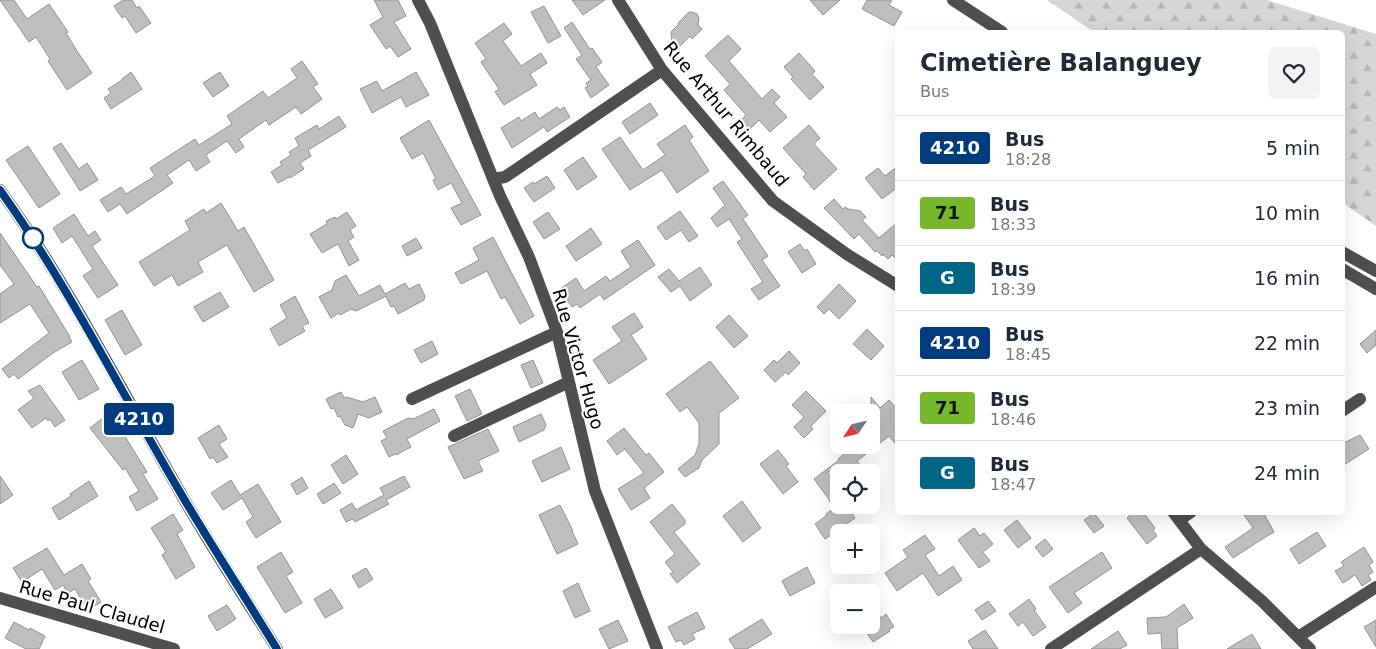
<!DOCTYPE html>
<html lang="fr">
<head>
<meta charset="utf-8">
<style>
	body { margin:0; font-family:"DejaVu Sans",sans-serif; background:#f2f2f3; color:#1f2937; height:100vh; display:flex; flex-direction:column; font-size:19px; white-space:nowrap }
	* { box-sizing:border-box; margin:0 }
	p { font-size:16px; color:#747a83 }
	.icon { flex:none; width:28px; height:28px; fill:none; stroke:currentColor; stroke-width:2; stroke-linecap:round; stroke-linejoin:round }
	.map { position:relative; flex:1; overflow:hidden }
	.sheet { position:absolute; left:895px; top:30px; width:450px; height:485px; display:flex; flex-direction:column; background:#fff; border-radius:8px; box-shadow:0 5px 20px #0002 }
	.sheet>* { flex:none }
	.badge { padding:0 10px; border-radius:4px; font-size:18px; line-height:32px }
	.needle { width:32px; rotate:235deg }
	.tools { position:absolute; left:830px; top:404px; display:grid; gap:10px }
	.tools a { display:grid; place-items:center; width:50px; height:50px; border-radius:8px; background:#fff; box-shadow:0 5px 20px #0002; font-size:25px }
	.map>.badge { position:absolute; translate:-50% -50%; box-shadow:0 0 0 2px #fff }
	.round { display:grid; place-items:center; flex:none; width:52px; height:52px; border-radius:8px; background:#f2f2f3 }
	.summary { display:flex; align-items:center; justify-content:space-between; height:85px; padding:0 25px }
	h1 { font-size:24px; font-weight:600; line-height:38px }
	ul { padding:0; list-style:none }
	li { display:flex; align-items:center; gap:15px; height:65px; padding:0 25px; border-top:1px solid #e0e1e3 }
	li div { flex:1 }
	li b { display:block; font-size:19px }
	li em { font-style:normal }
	li .badge { min-width:55px; font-weight:700; text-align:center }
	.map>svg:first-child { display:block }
	.forest { fill:url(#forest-firs) }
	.building { fill:#bfbfbf; stroke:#939393 }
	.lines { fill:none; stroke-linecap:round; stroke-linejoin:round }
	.minor { stroke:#4f4f4f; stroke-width:12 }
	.line-casing { stroke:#fff; stroke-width:11 }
	.line { stroke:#003b80; stroke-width:8 }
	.stop-dot { fill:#fff; stroke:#003b80; stroke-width:2.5 }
	.labels { text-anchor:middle; stroke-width:4; stroke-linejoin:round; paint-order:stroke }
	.street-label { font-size:18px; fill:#000; stroke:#fff }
</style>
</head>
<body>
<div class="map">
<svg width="1376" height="649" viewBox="0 0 1376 649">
	<defs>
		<pattern id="forest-firs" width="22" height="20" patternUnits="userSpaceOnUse" patternTransform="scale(1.25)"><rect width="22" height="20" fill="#d6d6d6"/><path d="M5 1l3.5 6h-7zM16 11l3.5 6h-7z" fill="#b6b6b6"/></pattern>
	</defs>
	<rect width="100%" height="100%" fill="#fff"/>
	<path class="forest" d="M 1047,0 L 1267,0 L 1376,34 L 1376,226 L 1343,203 L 1342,32 L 1094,32 Z"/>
	<path class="building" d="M 0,0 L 14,0 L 27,19 L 49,4 L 68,32 L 66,33 L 77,51 L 92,73 L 67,90 L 48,61 L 50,59 L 36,37 L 29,42 Z
		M 123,0 L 132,0 L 137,8 L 139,6 L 151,23 L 136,33 L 125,16 L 122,18 L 114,6 Z
		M 374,0 L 398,0 L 406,16 L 394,22 L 411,49 L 398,57 L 390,46 L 386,49 L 370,25 L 383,17 Z
		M 572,0 L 605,0 L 583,15 Z
		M 810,0 L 840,0 L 823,15 Z
		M 867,0 L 892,0 L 889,5 L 902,12 L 894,26 L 862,9 Z
		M 544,6 L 561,36 L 548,43 L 531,12 Z
		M 689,12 L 692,12 L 697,14 L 699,18 L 698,25 L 702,29 L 692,39 L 690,36 L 680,46 L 677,42 L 672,43 L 671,32 L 679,24 L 678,23 Z
		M 572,22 L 590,49 L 592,48 L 602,62 L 596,67 L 609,85 L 591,98 L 585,88 L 588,86 L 586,83 L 591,80 L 576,59 L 582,55 L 564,28 Z
		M 504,23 L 512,34 L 503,41 L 521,66 L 541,53 L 547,63 L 530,74 L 537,85 L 504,105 L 495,92 L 499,89 L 481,62 L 486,59 L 475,43 Z
		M 728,35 L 741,49 L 729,61 L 762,99 L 772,89 L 780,97 L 774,103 L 787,117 L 770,132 L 759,120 L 750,129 L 741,120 L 746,115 L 724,90 L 730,84 L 705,56 Z
		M 799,53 L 815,71 L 812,74 L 824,87 L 810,100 L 791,79 L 793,77 L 784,67 Z
		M 302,61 L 318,84 L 313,87 L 322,99 L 301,114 L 296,107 L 269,125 L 266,120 L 239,139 L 244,147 L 236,153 L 227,141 L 206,155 L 210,162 L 196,171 L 189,160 L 167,175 L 173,183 L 127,214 L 120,204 L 108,212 L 100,200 L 121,187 L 126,194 L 155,176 L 150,168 L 181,148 L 195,139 L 199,145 L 232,124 L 227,116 L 263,91 L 268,98 L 297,78 L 291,69 Z
		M 131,72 L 142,89 L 111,109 L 104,98 L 111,93 L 108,89 L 122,80 L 122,79 Z
		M 220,72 L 229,86 L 213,97 L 203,83 Z
		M 416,72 L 429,95 L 406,107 L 401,97 L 372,113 L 360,89 L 377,81 L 382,91 Z
		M 650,103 L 658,115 L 630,134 L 622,122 Z
		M 557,107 L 560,110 L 564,107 L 570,117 L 547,132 L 544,127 L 512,148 L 501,128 L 519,117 L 521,121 L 535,112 L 539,119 Z
		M 339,116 L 346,127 L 308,150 L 311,156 L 300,163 L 304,169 L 290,178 L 289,177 L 278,183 L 271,172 L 282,165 L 280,162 L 291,155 L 289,152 L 299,146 L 295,138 L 317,125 L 319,129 Z
		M 429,120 L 481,215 L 461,225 L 451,208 L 462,203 L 451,183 L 438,190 L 433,180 L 436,179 L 423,153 L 412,159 L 400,138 Z
		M 685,125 L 693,137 L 689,140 L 709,171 L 677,193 L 662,170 L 630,190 L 602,149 L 620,137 L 643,170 L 665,155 L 657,144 Z
		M 809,125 L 820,138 L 814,144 L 837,169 L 814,190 L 803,177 L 806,174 L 783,148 Z
		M 61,143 L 79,169 L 87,163 L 98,180 L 80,191 L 53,148 Z
		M 28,146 L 60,194 L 39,208 L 6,160 Z
		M 583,157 L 597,177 L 577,190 L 564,170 Z
		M 898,166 L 898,187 L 882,199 L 865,178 L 878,168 L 885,176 Z
		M 547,176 L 555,188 L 534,202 L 524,188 L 533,182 L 534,184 Z
		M 723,181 L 748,215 L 743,219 L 768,256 L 762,260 L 780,286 L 759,300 L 751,289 L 763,282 L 737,242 L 742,239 L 729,219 L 717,227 L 711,218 L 725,205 L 713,188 Z
		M 834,199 L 843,209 L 845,207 L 848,209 L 860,211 L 866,217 L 862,220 L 879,238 L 898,222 L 898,261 L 892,255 L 888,259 L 883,254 L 882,256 L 877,251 L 875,252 L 859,234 L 854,239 L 824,208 Z
		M 221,203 L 238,231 L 244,227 L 274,280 L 254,292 L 227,245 L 198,262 L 203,272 L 178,286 L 172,275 L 154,286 L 139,262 L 190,230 L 185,221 L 204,209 L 206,213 Z
		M 680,211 L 698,236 L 689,242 L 681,230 L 666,240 L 657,227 Z
		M 347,212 L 356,226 L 350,230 L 354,237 L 348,241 L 359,260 L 349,266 L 338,244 L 322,253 L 310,234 L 327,224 L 326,221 L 335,217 L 336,219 Z
		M 548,212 L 560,229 L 544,239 L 533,222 Z
		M 74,214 L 88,236 L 95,231 L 101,240 L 92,246 L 118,285 L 98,298 L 83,276 L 93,269 L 72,236 L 62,243 L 53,228 Z
		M 591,228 L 602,244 L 576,261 L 566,246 Z
		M 0,233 L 37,287 L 39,286 L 70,337 L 69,337 L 72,342 L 53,353 L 18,379 L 14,374 L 9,378 L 2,369 L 49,333 L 30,304 L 0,323 L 0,294 L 14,284 L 0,265 Z
		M 493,237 L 534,316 L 520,324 L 505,297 L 501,299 L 487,271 L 461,284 L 455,273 L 479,260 L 473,248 Z
		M 416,238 L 422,248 L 407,256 L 402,246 Z
		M 638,240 L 655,265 L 604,300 L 600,294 L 580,308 L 577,304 L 572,307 L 560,289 L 576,278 L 584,291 L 606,276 L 610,281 L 631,267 L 621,251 Z
		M 800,244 L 805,251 L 807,249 L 816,264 L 802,273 L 788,252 Z
		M 700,267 L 712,285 L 690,301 L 680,286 L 671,292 L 658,277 L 669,269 L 679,281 Z
		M 346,275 L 359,296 L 380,285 L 385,294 L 405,283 L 409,289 L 419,284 L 425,296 L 424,300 L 398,314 L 394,306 L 391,307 L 386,296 L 356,311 L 351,309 L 340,315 L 339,313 L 331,318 L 319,297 L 332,290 L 335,281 Z
		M 839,284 L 856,301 L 839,319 L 829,309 L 824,314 L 817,307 Z
		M 220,292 L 229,307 L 203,322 L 194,307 Z
		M 295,296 L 309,323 L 302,326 L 305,331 L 279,346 L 270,329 L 287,318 L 280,305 Z
		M 122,310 L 142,345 L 125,355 L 105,320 Z
		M 634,313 L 643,327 L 631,335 L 647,359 L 609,384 L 593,360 L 622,341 L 612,327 Z
		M 729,315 L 748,336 L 734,348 L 716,327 Z
		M 867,329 L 884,346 L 871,360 L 853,344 Z
		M 1376,330 L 1376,345 L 1367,353 L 1360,344 Z
		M 432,341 L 438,354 L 421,363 L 414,350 Z
		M 789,351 L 800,363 L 788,375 L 786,372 L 775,382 L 764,370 L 774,360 L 777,363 Z
		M 82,360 L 99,389 L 79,400 L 62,372 Z
		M 533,360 L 543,383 L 531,388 L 521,365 Z
		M 710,361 L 739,398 L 719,413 L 719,444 L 702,460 L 699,468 L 685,477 L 678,469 L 695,455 L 699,444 L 699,423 L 687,407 L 680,412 L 666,394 Z
		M 40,385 L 65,420 L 55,427 L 50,419 L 48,421 L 46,418 L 32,428 L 18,410 L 34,398 L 28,391 Z
		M 470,389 L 482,414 L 467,421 L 455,396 Z
		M 806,391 L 826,411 L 811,426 L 813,429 L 804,438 L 794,427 L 804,417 L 792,405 Z
		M 341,392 L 344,398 L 347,397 L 363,402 L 375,397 L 382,412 L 369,418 L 358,414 L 353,428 L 345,425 L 340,416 L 338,417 L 334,408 L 331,409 L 326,399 Z
		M 871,397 L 880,408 L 889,400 L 898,410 L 898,447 L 889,436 L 857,461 L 865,472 L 827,472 L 835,483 L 832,486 L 839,495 L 839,505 L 846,505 L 855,518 L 825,539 L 815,524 L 827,515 L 826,514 L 834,508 L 828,498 L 814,479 L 839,460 L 838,459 L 856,445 L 871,445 L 871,433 L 879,428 L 871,418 Z
		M 434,409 L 440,421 L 407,439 L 411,447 L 396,455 L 395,454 L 389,457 L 381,441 L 387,438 L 383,431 L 408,418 L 413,419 Z
		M 108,414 L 126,438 L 147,472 L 143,474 L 158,499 L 137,511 L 129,497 L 139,491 L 125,468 L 123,470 L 90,428 Z
		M 541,414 L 546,425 L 544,430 L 519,442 L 513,427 Z
		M 219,425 L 227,439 L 219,444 L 228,457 L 217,463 L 213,457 L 210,459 L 198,438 Z
		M 624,428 L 646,455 L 649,453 L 664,472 L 644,488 L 650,498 L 631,510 L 618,489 L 644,473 L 625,449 L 617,455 L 607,441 Z
		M 488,429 L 499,451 L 478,461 L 483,471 L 464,479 L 448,447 Z
		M 1360,435 L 1369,449 L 1342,466 L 1342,444 Z
		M 561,447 L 570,469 L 542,482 L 532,461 Z
		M 778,450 L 789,464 L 786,466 L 798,482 L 783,494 L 760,464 Z
		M 346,455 L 358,474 L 343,484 L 331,465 Z
		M 0,476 L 13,495 L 0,504 Z
		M 404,476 L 410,487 L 386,500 L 389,504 L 355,522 L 353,519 L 346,522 L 340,510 L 352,503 L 356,510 L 384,495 L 380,488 Z
		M 302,477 L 308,488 L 297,495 L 291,484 Z
		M 231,480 L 240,495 L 258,484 L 281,522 L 256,538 L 246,522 L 253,517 L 242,498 L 223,510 L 211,493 Z
		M 89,481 L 98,496 L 59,520 L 52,508 L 71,496 L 70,494 Z
		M 334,483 L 341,493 L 323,504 L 317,494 Z
		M 742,501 L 761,528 L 743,542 L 723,516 Z
		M 672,504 L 685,520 L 685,524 L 674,532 L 700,564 L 677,583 L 670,574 L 673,572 L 665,562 L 675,554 L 650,522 Z
		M 560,505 L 573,531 L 572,531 L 578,544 L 557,554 L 539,515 Z
		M 1134,512 L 1143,512 L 1155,528 L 1153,530 L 1157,536 L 1147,544 L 1127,518 Z
		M 1242,512 L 1263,512 L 1274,532 L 1264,538 L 1233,558 L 1225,547 L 1253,528 Z
		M 1094,513 L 1104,526 L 1094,533 L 1084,520 Z
		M 173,514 L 183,530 L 177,534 L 195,567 L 176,579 L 162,555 L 166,552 L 151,528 Z
		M 1017,520 L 1031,538 L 1018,548 L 1004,530 Z
		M 974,528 L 980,536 L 984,533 L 993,544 L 983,552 L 990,561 L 979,568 L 958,540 Z
		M 1317,532 L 1326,546 L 1299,564 L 1290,549 Z
		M 925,535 L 935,549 L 925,555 L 939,576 L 953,566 L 962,580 L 938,596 L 923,573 L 897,591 L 885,573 L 908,557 L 903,550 Z
		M 1045,539 L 1053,549 L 1043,557 L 1035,547 Z
		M 1364,547 L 1373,562 L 1369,565 L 1373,572 L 1368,575 L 1371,580 L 1362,586 L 1355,575 L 1343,583 L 1335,571 L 1344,566 L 1341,562 Z
		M 47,548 L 64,575 L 82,564 L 91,579 L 88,581 L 101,602 L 88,610 L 75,589 L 68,593 L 63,585 L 55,590 L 42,569 L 22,582 L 13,568 Z
		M 281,552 L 293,572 L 286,576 L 302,603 L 285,613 L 257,567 Z
		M 1102,552 L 1112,568 L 1074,593 L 1082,603 L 1068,613 L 1049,587 Z
		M 807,567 L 815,583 L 790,596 L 782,581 Z
		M 366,568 L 373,579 L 359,588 L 352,576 Z
		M 578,583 L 590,611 L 575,618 L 563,591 Z
		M 331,589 L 343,608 L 325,618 L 314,599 Z
		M 1029,599 L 1036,609 L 1034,610 L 1046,627 L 1033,636 L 1023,622 L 1018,626 L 1009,614 Z
		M 988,601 L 996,611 L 982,620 L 975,610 Z
		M 871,603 L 881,618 L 886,614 L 894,627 L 889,629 L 890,631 L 873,642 L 861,625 L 871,625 Z
		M 1184,604 L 1193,618 L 1177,628 L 1178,649 L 1162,649 L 1161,633 L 1148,634 L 1147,618 L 1166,617 Z
		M 227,605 L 236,619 L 217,631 L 208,616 Z
		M 697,612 L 705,628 L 692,634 L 695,639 L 684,645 L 681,640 L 676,642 L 668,627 Z
		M 762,619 L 772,634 L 747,649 L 735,649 L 729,639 Z
		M 618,620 L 628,641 L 609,649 L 599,629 Z
		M 1376,620 L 1376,647 L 1364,627 Z
		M 14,622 L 29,630 L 30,628 L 45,636 L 39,649 L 26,649 L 5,638 Z
		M 985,630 L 998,649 L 973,649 L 968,641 Z
		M 1118,631 L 1127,645 L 1120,649 L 1091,649 Z
		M 1252,634 L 1261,649 L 1227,649 Z"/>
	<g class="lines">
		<path class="minor" d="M 418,0 L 430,23 L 500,196 L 529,257 L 557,332 L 595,491 L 657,649
			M 618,0 L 662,70 L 773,201 L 848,255 L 898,286
			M 953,0 L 1002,32
			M 493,179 L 505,177 L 662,70
			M 0,190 C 67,283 119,386 176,485 C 207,541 243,594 277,649
			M 1342,252 L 1376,271
			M 1342,269 L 1376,289
			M 412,399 L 557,332
			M 1342,411 L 1360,399
			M 454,436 L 569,382
			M 1173,512 L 1201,549 L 1262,601 L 1310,649
			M 1179,520 L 1191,512
			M 0,598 L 174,649
			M 1298,637 L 1376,587
			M 1051,649 L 1201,549"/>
	</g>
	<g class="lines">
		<g class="line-casing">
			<path id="line" d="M 0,190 C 67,284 119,388 177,487 C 209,542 244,595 277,649"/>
		</g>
		<use href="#line" class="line"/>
	</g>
	<circle class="stop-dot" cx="33" cy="238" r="10"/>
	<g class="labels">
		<g class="street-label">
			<text transform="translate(726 114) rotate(50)" y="6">Rue Arthur Rimbaud</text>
			<text transform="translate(578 359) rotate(74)" y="6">Rue Victor Hugo</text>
			<text transform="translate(92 607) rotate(16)" y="6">Rue Paul Claudel</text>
		</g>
	</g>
</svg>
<div class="tools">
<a><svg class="needle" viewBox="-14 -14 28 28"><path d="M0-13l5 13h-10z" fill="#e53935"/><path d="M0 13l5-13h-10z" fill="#747a83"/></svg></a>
<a><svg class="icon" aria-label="locate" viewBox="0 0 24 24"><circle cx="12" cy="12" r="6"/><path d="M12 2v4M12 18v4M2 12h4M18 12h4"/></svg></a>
<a>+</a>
<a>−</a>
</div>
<b class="badge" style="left:139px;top:419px;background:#003b80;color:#fff">4210</b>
<section class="sheet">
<div class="summary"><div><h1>Cimetière Balanguey</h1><p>Bus</p></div><a class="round"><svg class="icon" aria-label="heart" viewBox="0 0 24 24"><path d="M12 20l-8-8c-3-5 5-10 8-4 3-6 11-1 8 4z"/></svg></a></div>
<ul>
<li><span class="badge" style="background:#003b80;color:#fff">4210</span><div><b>Bus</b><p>18:28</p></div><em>5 min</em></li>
<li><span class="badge" style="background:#76b82a;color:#111">71</span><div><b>Bus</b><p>18:33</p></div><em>10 min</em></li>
<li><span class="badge" style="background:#006685;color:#fff">G</span><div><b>Bus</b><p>18:39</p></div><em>16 min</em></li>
<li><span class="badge" style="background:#003b80;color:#fff">4210</span><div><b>Bus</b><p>18:45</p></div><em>22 min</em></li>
<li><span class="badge" style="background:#76b82a;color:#111">71</span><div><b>Bus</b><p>18:46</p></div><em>23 min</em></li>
<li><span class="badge" style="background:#006685;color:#fff">G</span><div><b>Bus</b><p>18:47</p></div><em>24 min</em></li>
</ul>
</section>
</div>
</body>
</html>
